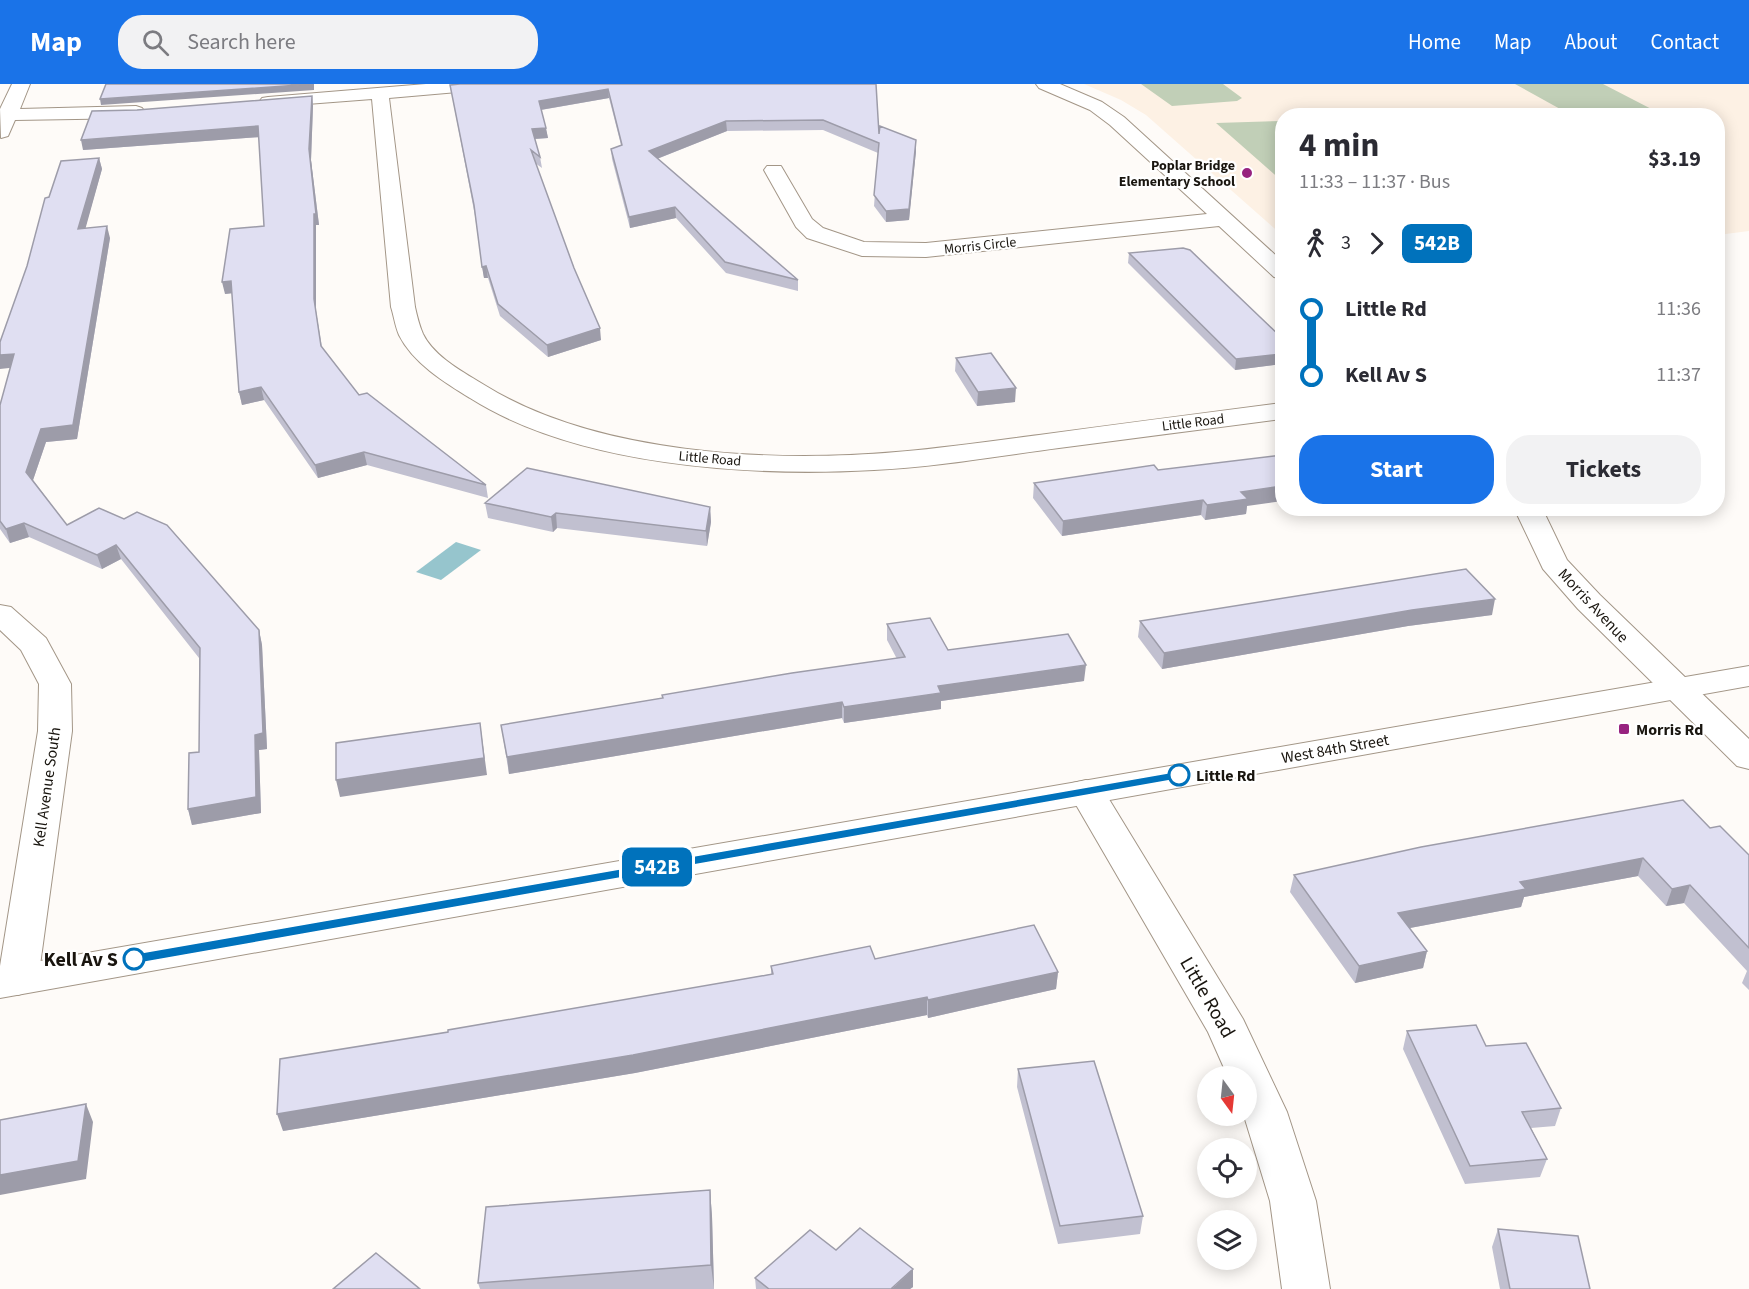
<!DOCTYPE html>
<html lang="en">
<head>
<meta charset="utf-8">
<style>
	body { margin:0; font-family:"Source Sans 3",sans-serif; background:#f2f2f3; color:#2b2b33; height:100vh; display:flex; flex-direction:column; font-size:22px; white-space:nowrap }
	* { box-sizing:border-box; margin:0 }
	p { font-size:20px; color:#7c7c81 }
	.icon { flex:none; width:33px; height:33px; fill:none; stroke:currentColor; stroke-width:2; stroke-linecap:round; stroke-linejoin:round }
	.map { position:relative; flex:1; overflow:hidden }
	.side { position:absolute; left:1275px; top:24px; width:450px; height:408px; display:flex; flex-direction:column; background:#fff; border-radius:24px; box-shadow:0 3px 15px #0003 }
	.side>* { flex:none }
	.badge { padding:0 12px; border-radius:9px; font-size:21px; line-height:39px }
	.needle { width:39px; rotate:165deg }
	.controls { position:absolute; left:1197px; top:982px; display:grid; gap:12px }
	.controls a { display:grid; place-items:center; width:60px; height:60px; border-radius:50%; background:#fff; box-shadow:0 3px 15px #0003; font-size:30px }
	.map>.badge { position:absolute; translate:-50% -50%; box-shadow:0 0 0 3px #fff }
	.legs { display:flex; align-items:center; gap:9px; height:66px; padding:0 24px; font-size:20px }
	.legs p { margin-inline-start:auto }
	.headline { display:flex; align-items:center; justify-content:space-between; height:102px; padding:0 24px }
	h1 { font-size:33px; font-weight:700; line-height:45px }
	.action { display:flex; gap:12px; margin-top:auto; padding:12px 24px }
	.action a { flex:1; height:69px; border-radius:24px; background:#1a73e8; color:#fff; font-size:24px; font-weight:700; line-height:69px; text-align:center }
	.action a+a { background:#f2f2f3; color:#2b2b33 }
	ul { padding:0 24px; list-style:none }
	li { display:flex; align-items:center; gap:21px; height:66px; font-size:22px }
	li i { display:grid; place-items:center; width:9px; height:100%; margin:0 8px; background:currentColor }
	li i::after { content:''; width:15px; height:15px; margin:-8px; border:4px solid; border-radius:50%; background:#fff }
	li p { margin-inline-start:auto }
	li:first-child i { background:linear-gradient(#0000 50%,currentColor 0) }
	li:last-child i { background:linear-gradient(currentColor 50%,#0000 0) }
	header { display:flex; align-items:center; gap:36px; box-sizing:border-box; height:84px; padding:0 30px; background:#1a73e8; color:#fff }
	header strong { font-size:28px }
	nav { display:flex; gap:33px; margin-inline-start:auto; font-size:21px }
	.search { width:420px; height:54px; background:#f2f2f3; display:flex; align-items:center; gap:15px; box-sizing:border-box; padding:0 21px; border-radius:24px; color:#7c7c81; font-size:22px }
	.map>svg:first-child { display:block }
	.built { fill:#fdf1e4 }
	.green { fill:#c1cfb7 }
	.water { fill:#96c5cd }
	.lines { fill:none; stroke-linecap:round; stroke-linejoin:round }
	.street-casing { stroke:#a39687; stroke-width:2 }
	.secondary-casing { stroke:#a39687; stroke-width:2 }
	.street { fill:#fff; fill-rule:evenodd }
	.secondary { fill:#fff; fill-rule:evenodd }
	.wall { fill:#c1c0d0 }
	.shaded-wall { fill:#9d9ca9 }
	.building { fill:#e0dff2; stroke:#9d9ca9; stroke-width:1.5 }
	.line-1 { fill:#0072bc; stroke:#fff; stroke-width:1.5 }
	.poi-dot { fill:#972380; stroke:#fff; stroke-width:2 }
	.stop-1-dot { fill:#fff; stroke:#0072bc; stroke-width:3 }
	.labels { text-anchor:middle; stroke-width:4.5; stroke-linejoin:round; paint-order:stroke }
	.far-poi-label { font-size:14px; font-weight:bold; fill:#19150f; stroke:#fff; text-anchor:end }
	.far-street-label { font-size:14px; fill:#19150f; stroke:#fff }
	.street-label { font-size:16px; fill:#19150f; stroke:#fff }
	.poi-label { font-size:16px; font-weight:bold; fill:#19150f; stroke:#fff; text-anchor:start }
	.stop-label { font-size:16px; font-weight:bold; fill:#19150f; stroke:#fff; text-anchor:start }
	.near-stop-label { font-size:20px; font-weight:bold; fill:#19150f; stroke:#fff; text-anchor:end }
	.near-street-label { font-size:20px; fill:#19150f; stroke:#fff }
</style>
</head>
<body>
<header>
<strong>Map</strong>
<div class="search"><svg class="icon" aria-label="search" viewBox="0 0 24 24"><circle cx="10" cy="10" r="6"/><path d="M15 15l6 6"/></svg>Search here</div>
<nav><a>Home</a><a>Map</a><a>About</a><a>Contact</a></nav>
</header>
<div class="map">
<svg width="1749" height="1205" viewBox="0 0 1749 1205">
	<rect width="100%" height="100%" fill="#fefbf8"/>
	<path class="built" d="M 1084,0 L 1749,0 L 1749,147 L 1718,151 L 1718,32 L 1282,32 L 1282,151 L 1146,31 L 1121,16 Z"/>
	<path class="green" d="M 1141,0 L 1223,0 L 1242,14 L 1237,17 L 1172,22 Z
		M 1515,0 L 1603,0 L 1663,31 L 1571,31 Z
		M 1282,37 L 1282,97 L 1216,39 Z"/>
	<path class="water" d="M 456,458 L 481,466 L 441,496 L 416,488 Z"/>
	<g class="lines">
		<g class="street-casing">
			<path id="street" d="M 12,0 L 30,0 L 20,25 L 136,22 L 142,24 L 145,28 L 142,32 L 136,34 L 15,36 L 8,52 L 1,54 L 0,25 Z
				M 426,0 L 501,0 L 498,4 L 492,5 L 389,14 L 415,223 C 417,232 419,241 423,250 C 434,273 465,289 486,302 C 596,370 770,379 896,368 C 944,364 991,357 1039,351 C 1120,340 1201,329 1282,319 L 1282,335 C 1208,345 1134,354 1059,364 C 998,372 936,383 874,386 C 749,393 577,382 470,314 C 444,298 413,279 399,251 C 395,242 394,232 391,223 L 372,15 L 268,23 L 262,22 L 259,18 L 262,14 L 268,13 Z
				M 1036,0 L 1060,0 L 1102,18 L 1124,33 L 1282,177 L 1282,195 L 1274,193 L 1219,142 L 926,173 L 862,172 L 807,154 L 796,143 L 764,86 L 767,82 L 781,82 L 812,135 L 823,144 L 864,158 L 926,159 L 1207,130 L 1110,41 L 1090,26 L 1039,4 Z
				M 1514,424 L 1542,424 L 1567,476 L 1600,511 L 1749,655 L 1749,685 L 1737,682 L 1578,525 L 1543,485 Z
				M 0,521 L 11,523 L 46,554 L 71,600 L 72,647 L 38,896 L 32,906 L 18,911 L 4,906 L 0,900 L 0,882 L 38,647 L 39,600 L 21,566 L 0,546 Z
				M 1086,696 L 1099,699 L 1104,707 L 1243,935 L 1287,1028 L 1316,1117 L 1330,1205 L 1282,1205 L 1270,1117 L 1244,1032 L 1246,1032 L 1246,993 L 1228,993 L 1208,948 L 1068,707 L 1073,699 Z"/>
		</g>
		<g class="secondary-casing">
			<path id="secondary" d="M 1749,582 L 1749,602 L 0,914 L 0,884 Z"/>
		</g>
		<use href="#street" class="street"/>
		<use href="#secondary" class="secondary"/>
	</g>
	<path class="wall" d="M 876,0 L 879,50 L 916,67 L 909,136 L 886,138 L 874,122 L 878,69 L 823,46 L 727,47 L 657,75 L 798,196 L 798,207 L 726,189 L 676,134 L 630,144 L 612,75 L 611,65 L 621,61 L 609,14 L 541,26 L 548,54 L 535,55 L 540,73 L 542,84 L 535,79 L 601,256 L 548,273 L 500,232 L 488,194 L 484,194 L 475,132 L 450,1 Z
		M 312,12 L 313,22 L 311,76 L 319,141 L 316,141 L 316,227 L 322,263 L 359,311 L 486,401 L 488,414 L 367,381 L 318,394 L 264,316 L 242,321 L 239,308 L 232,209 L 225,210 L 264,142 L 259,53 L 83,66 L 137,26 Z
		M 99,74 L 102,85 L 85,144 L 110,154 L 77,355 L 46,358 L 33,396 L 67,441 L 99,424 L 259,546 L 262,561 L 267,665 L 259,666 L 261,729 L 192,741 L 188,725 L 199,668 L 199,574 L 121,475 L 102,485 L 29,453 L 10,459 L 0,445 L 0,321 L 10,284 L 27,182 L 49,113 Z
		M 1129,169 L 1282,254 L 1282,280 L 1235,286 L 1128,179 Z
		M 956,274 L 1015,318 L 977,322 L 955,287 Z
		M 1158,386 L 1247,422 L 1246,430 L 1205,436 L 1201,431 L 1062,452 L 1033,414 L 1034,399 Z
		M 485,419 L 710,423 L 711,438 L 707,462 L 557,444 L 553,448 L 488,434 Z
		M 1492,531 L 1408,542 L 1162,585 L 1138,553 L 1140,537 Z
		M 887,540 L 948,566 L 1084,597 L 941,617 L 941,625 L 844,639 L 842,634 L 509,690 L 501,641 L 663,614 L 662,611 L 897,575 L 887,556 Z
		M 1710,744 L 1749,771 L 1749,906 L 1742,899 L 1747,887 L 1684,819 L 1666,822 L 1638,792 L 1524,813 L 1521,823 L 1410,844 L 1427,867 L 1423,884 L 1355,899 L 1290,808 L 1294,791 Z
		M 875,875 L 1058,888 L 1056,905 L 928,934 L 927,931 L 635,989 L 283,1047 L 448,948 L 771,890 L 771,882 Z
		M 1407,947 L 1486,962 L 1561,1024 L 1555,1042 L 1531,1044 L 1547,1075 L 1540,1093 L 1465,1100 L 1403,965 Z
		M 1018,985 L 1143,1132 L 1140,1150 L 1058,1160 L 1017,1003 Z
		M 710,1106 L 712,1132 L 714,1205 L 480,1205 L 478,1199 Z
		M 1498,1145 L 1590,1205 L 1500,1205 L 1492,1163 Z
		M 755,1194 L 913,1203 L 910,1205 L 756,1205 Z"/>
	<path class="shaded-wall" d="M 313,0 L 314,0 L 314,6 L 101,21 L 100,15 Z
		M 608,5 L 609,14 L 540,26 L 539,17 Z
		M 312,12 L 313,22 L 311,76 L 319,141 L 316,141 L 316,227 L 323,274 L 314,215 L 309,65 Z
		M 726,37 L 727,47 L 649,78 L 649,67 Z
		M 258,42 L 261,53 L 83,66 L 81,56 Z
		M 546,44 L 548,54 L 533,55 L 532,45 Z
		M 916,56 L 916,67 L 909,136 L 886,138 L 886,127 Z
		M 99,74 L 102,85 L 82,157 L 78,145 Z
		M 675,123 L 676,134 L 630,144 L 629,133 Z
		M 107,142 L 110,154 L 77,355 L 46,358 L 31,402 L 26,388 Z
		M 486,182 L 488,194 L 484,194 L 482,183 Z
		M 231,197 L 234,209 L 225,210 L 222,198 Z
		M 600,244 L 601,256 L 548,273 L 547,261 Z
		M 14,270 L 18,283 L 0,285 L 0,271 Z
		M 1282,270 L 1282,280 L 1235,286 L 1236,275 Z
		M 261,303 L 264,316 L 242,321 L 239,308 Z
		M 1016,304 L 1015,318 L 977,322 L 978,308 Z
		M 364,368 L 367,381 L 318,394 L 315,381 Z
		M 1282,402 L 1282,417 L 1247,422 L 1246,430 L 1205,436 L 1207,421 L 1241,408 Z
		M 1203,416 L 1201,431 L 1062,452 L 1063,437 Z
		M 710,423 L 711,438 L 707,462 L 706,447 Z
		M 556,429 L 557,444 L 553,448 L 551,433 Z
		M 24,439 L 29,453 L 10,459 L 6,445 Z
		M 116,461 L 121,475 L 102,485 L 97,471 Z
		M 1495,515 L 1492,531 L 1408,542 L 1162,585 L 1164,569 L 1412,526 Z
		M 259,546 L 262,561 L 267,665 L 259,666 L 261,729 L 192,741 L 188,725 L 255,651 Z
		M 1086,581 L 1084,597 L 941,617 L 941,625 L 844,639 L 844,623 L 938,602 Z
		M 842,618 L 842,634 L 509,690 L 507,673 Z
		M 480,639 L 487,691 L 340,713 L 336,696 Z
		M 1643,774 L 1638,792 L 1524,813 L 1521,823 L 1394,847 L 1398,829 L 1520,798 Z
		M 1690,801 L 1684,819 L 1666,822 L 1672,805 Z
		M 1427,867 L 1423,884 L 1355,899 L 1359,882 Z
		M 1058,888 L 1056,905 L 928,934 L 928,916 Z
		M 927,913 L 927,931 L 635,989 L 283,1047 L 277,1030 Z
		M 86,1020 L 93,1038 L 86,1095 L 0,1111 L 0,1091 Z
		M 710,1106 L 712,1132 L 714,1205 L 711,1181 Z
		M 913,1185 L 913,1203 L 910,1205 L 892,1205 Z"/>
	<path class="building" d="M 106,0 L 313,0 L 100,15 Z
		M 460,0 L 876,0 L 879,50 L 880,42 L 916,56 L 909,125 L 886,127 L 874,111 L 879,59 L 823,36 L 726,37 L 649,67 L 798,196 L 725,178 L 675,123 L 629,133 L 611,65 L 622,61 L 608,5 L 539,17 L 546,44 L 532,45 L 540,73 L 531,66 L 574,184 L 600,244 L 547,261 L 498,220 L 486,182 L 482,183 L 474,121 L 450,1 Z
		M 312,12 L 309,65 L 316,130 L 314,130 L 314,215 L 321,262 L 359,311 L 367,309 L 486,401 L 364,368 L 315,381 L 261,303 L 239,308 L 231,197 L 222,198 L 230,145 L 264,142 L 258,42 L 81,56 L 92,27 L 137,26 Z
		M 99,74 L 78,145 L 107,142 L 73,341 L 41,345 L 26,388 L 67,441 L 99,424 L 124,435 L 137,428 L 167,441 L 259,546 L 263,649 L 255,651 L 256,713 L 188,725 L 189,669 L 199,668 L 200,564 L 116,461 L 97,471 L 24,439 L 6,445 L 0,437 L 0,321 L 14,270 L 0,271 L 0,258 L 27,182 L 45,114 L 49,113 L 61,77 Z
		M 1183,164 L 1190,166 L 1282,254 L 1282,270 L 1236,275 L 1129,169 Z
		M 991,269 L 1016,304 L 978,308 L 956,274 Z
		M 1282,371 L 1282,402 L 1241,408 L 1248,415 L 1207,421 L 1203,416 L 1063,437 L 1034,399 L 1154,381 L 1158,386 Z
		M 527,384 L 710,423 L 706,447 L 556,429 L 551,433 L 485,419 Z
		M 1466,485 L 1495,515 L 1412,526 L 1164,569 L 1140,537 Z
		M 930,534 L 948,566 L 1068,550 L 1086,581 L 938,602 L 941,609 L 844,623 L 842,618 L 507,673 L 501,641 L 663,614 L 662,611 L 792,589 L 905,573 L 887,540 Z
		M 480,639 L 484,674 L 336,696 L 336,659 Z
		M 1683,716 L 1710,744 L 1720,742 L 1749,771 L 1749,864 L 1690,801 L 1672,805 L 1643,774 L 1520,798 L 1526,805 L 1398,829 L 1427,867 L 1359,882 L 1294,791 L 1421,763 Z
		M 1034,841 L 1058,888 L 928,916 L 927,913 L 633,971 L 277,1030 L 280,975 L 448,948 L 448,946 L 773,890 L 771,882 L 870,862 L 875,875 Z
		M 1476,941 L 1486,962 L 1526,959 L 1561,1024 L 1522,1028 L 1547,1075 L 1470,1082 L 1407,947 Z
		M 1094,977 L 1143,1132 L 1060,1142 L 1018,985 Z
		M 86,1020 L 78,1077 L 0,1091 L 0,1036 Z
		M 710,1106 L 711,1181 L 478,1199 L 486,1123 Z
		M 860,1144 L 913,1185 L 892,1204 L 893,1205 L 769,1205 L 755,1194 L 810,1146 L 836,1166 Z
		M 1498,1145 L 1578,1152 L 1590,1205 L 1510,1205 Z
		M 376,1169 L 420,1205 L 333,1205 Z"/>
	<path class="line-1" d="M 1179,687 L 1186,691 L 1184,694 L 134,880 L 127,875 L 134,870 Z"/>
	<g class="poi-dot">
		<circle cx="1247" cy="89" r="6"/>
		<rect x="1618" y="639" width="12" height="12" rx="3"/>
	</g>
	<g class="stop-1-dot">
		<circle cx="1179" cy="691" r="10"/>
		<circle cx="134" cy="875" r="10"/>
	</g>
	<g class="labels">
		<g class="far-poi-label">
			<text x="1235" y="86">Poplar Bridge<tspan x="1235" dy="16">Elementary School</tspan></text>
		</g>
		<g class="far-street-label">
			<text transform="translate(980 161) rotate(-6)" y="5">Morris Circle</text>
			<text transform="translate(1193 338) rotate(-7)" y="5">Little Road</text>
			<text transform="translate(710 374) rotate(5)" y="5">Little Road</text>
		</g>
		<g class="street-label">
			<text transform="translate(1594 521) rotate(47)" y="6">Morris Avenue</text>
			<text transform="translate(1335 664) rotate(-10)" y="6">West 84th Street</text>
			<text transform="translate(46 703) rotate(-82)" y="6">Kell Avenue South</text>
		</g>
		<g class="poi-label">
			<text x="1636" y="651">Morris Rd</text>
		</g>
		<g class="stop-label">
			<text x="1196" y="697">Little Rd</text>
		</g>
		<g class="near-stop-label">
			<text x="118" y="882">Kell Av S</text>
		</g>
		<g class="near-street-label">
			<text transform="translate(1208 913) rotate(60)" y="7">Little Road</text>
		</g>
	</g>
</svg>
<div class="controls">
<a><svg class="needle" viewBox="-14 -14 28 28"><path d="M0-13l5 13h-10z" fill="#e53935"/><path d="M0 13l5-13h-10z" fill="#7c7c81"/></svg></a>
<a><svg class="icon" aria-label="locate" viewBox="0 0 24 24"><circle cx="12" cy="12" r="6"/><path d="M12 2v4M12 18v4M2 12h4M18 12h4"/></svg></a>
<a><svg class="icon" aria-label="layers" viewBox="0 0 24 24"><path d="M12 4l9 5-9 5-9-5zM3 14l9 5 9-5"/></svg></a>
</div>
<b class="badge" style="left:657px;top:783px;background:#0072bc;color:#fff">542B</b>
<section class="side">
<div class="headline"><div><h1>4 min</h1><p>11:33 – 11:37 · Bus</p></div><b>$3.19</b></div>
<div class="legs"><svg class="icon" aria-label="walk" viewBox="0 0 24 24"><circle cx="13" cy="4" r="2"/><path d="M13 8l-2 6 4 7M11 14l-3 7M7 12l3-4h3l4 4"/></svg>3<svg class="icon" aria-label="forward" viewBox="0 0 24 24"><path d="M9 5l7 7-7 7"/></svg><b class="badge" style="background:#0072bc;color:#fff">542B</b></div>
<ul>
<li><i style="color:#0072bc"></i><b>Little Rd</b><p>11:36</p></li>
<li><i style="color:#0072bc"></i><b>Kell Av S</b><p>11:37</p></li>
</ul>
<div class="action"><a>Start</a><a>Tickets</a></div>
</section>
</div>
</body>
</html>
